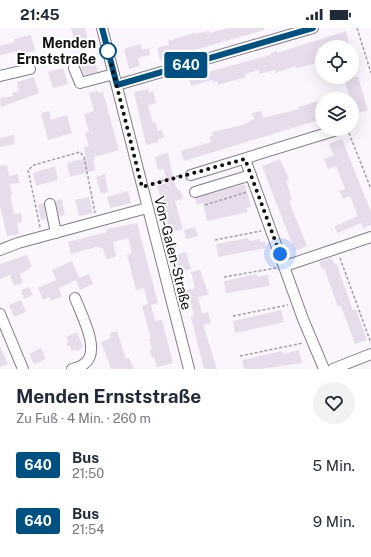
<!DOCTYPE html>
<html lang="de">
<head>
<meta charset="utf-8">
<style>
	body { margin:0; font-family:"Public Sans",sans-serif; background:#f2f2f3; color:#1f2937; height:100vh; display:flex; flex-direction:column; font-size:15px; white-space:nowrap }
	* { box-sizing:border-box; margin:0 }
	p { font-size:13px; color:#747a83 }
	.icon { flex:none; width:22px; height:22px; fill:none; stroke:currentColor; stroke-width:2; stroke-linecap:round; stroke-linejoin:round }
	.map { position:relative; height:341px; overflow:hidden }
	.sheet { display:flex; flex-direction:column; background:#fff; flex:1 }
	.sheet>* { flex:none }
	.badge { padding:0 8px; border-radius:3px; font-size:14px; line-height:26px }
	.buttons { position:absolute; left:315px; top:12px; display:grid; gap:8px }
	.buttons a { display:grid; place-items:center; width:44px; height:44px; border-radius:50%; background:#fff; box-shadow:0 4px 16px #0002; font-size:20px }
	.you { position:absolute; width:20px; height:20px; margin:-10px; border:3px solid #fff; border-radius:50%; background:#1a73e8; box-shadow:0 0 0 6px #1a73e833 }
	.map>.badge { position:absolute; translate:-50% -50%; box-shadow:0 0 0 2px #fff }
	.round { display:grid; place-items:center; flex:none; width:42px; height:42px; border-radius:21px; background:#f2f2f3 }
	.overview { display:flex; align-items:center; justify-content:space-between; height:68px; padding:0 16px }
	h1 { font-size:19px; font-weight:700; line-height:30px }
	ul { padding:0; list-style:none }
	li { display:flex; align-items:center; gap:12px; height:56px; padding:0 16px }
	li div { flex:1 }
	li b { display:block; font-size:15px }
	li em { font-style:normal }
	li .badge { min-width:44px; font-weight:700; text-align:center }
	.status { display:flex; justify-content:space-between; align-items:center; height:28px; padding:0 20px; background:#fff; direction:ltr }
	.status svg { height:11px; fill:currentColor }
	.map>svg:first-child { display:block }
	.building { fill:#e7dceb }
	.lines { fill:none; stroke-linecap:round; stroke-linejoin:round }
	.minor-casing { stroke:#857b89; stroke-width:12 }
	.path { stroke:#a29da4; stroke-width:1.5; stroke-dasharray:3 2; stroke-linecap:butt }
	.minor { stroke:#fff; stroke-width:10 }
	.line-casing { stroke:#fff; stroke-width:9 }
	.line { stroke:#005081; stroke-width:6 }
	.walk { stroke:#110d12; stroke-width:4; stroke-dasharray:0 7.2 }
	.stop-dot { fill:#fff; stroke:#005081; stroke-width:2 }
	.labels { text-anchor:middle; stroke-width:4; stroke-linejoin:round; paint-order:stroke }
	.stop-label { font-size:14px; font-weight:bold; fill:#110d12; stroke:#fff; text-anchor:end }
	.street-label { font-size:14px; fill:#110d12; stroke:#fff }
</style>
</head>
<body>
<div class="status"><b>21:45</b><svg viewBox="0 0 49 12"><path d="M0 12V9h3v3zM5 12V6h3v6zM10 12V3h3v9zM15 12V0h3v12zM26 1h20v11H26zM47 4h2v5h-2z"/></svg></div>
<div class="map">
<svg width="371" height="341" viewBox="0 0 371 341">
	<rect width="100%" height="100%" fill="#fbf5fe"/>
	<path class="building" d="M 71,0 L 85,0 L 88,13 L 70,17 L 74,11 Z
		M 228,0 L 264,0 L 264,2 L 160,32 L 157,20 L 169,17 L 168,13 L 194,5 L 195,6 L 209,3 L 210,5 Z
		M 346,3 L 350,19 L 336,19 L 334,15 L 318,20 L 321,29 L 315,31 L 316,35 L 297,40 L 296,38 L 276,45 L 275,42 L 260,46 L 259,42 L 245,46 L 246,49 L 218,57 L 217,53 L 213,55 L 212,52 L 191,58 L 189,49 L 263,29 L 271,27 L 271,25 L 277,23 L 277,25 Z
		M 31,7 L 35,23 L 22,26 L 21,22 L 0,27 L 0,18 L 15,14 L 14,11 Z
		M 140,16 L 142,22 L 149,20 L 150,27 L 138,30 L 140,38 L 129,41 L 124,21 Z
		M 94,30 L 98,44 L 84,47 L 79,34 Z
		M 63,40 L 68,56 L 53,60 L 48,44 Z
		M 34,49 L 39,65 L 1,79 L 0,70 L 13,68 L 12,65 L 19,63 L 17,54 Z
		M 344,49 L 358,49 L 368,82 L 355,86 L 352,71 L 350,71 Z
		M 148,61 L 149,65 L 153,63 L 156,75 L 148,77 L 153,95 L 155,94 L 158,103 L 162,102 L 164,110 L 158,111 L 158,114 L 146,117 L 134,64 Z
		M 98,63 L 98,65 L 103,64 L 119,122 L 94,129 L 95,132 L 93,133 L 95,142 L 70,149 L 67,135 L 86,130 L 84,119 L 89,118 L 85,105 L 89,104 L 84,86 L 94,83 L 89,65 Z
		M 322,72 L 322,91 L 184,133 L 181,123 L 211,114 L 209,109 L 213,108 L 212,104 L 243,97 L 254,91 L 252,85 L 261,83 L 263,90 L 299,81 L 298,79 Z
		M 49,83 L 51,92 L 67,87 L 72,105 L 48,112 L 41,85 Z
		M 14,107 L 15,116 L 0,119 L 0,110 Z
		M 342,111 L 371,184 L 371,197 L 363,200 L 361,195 L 337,205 L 335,198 L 358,188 L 350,168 L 343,171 L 339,163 L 345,161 L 336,138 L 328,141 L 324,131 L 334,127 L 329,116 Z
		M 168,125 L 174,154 L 178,162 L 180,162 L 183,171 L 175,173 L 183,201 L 169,205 L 163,184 L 156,180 L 163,179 L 157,158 L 167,155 L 164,141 L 158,142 L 155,130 L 156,128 Z
		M 280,131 L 289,151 L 286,152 L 292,172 L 289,173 L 307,218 L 295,223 L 262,138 Z
		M 7,137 L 9,148 L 18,146 L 19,155 L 10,156 L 12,167 L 10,168 L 14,186 L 21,185 L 22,194 L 17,195 L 19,206 L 7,208 L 0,178 L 0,138 Z
		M 55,138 L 58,152 L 36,158 L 33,145 Z
		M 105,146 L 108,164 L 101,166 L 96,149 Z
		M 245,156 L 251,179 L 246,180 L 248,184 L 207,193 L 203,175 L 197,177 L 195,170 Z
		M 128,163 L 131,175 L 110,180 L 107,169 Z
		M 89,169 L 93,185 L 79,188 L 75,172 Z
		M 62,171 L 65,187 L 59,188 L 55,173 Z
		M 44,175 L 46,191 L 41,192 L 38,177 Z
		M 137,195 L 158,275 L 151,277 L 155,293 L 162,292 L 173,335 L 157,339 L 154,329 L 152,330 L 150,322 L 152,321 L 149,311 L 151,311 L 142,278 L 148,276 L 144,260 L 136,262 L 134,254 L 127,227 L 132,225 L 128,210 L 113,214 L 116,229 L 106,231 L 103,220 L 100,220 L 99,218 L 71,226 L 68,214 L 107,204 L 106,201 Z
		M 195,199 L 198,208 L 186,211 L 184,202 Z
		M 248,210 L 249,213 L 260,211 L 261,214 L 265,213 L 266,220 L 218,229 L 216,216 Z
		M 186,224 L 191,241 L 179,244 L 175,227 Z
		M 27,227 L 32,239 L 20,246 L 23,255 L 14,258 L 10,247 L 0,251 L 0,236 Z
		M 332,230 L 334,236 L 336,235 L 353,282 L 356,281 L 367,312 L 355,316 L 341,278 L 338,279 L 324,240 L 322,241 L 319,234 Z
		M 72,233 L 79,250 L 89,246 L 93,256 L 80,262 L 76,252 L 59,260 L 62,268 L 51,273 L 49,269 L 43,272 L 38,260 L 56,252 L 52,242 Z
		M 200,242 L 209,267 L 198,269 L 202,286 L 208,284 L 211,295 L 203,297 L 217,341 L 204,341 L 191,289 L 194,288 L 190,271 L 186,272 L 184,263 L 195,260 L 191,244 Z
		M 257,246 L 257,249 L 268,247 L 270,258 L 226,265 L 224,253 Z
		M 29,259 L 33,267 L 24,271 L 21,262 Z
		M 21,272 L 26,284 L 14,289 L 9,277 Z
		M 281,282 L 284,294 L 235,305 L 233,293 Z
		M 117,303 L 126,331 L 129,330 L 134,341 L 111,341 L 101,314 L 111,310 L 110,305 Z
		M 77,304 L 83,318 L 78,323 L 71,322 L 70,318 L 66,317 L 68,313 L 66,309 Z
		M 0,318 L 8,336 L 0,339 Z
		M 41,320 L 46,331 L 34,336 L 29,326 Z
		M 299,322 L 302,335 L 260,341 L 244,341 L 242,332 L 282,323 L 283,326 Z"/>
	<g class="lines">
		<g class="minor-casing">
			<path id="minor" d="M 102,0 L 189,341
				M 74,40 L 80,55 L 114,46
				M 0,48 L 30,41
				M 117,57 L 313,0
				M 245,131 L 303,291 L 324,341
				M 191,147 L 340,101
				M 195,164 L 251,147
				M 50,176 L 56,205
				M 0,222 L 18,215 L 147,180
				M 285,238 L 371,209
				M 0,286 L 23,341
				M 72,341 C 76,340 81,339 84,336 C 102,324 81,286 75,270
				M 333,341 L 371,326"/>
		</g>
		<path class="path" d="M 357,0 L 371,45
			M 349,105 L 371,161
			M 152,156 L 181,147
			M 205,177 L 247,164
			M 40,199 L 28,142 L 34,137 L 80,124 L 84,129 L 95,185
			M 215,212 L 261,203
			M 340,230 L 371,315
			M 224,249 L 276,240
			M 233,288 L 288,277
			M 240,328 L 303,315"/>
		<use href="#minor" class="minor"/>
	</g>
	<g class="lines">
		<g class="line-casing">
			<path id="line" d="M 102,0 L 117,57 L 313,0"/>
		</g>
		<use href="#line" class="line"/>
		<path class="walk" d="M 108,23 L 142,159 L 245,131 L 280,226"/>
	</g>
	<circle class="stop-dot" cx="108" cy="23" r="8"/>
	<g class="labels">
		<g class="stop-label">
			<text x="96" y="20">Menden<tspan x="96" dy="16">Ernststraße</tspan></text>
		</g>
		<g class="street-label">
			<text transform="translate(173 225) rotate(76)" y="5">Von-Galen-Straße</text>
		</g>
	</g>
</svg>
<div class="buttons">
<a><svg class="icon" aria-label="locate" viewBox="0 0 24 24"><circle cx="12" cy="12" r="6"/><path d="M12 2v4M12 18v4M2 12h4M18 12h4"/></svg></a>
<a><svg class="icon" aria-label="layers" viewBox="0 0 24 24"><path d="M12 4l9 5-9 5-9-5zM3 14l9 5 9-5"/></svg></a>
</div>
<div class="you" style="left:280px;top:226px"></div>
<b class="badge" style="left:186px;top:37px;background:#005081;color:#fff">640</b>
</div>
<section class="sheet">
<div class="overview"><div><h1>Menden Ernststraße</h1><p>Zu Fuß · 4 Min. · 260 m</p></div><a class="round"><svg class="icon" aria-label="heart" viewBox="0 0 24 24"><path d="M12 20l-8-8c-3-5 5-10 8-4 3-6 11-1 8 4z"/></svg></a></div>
<ul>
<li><span class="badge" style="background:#005081;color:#fff">640</span><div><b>Bus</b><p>21:50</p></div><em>5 Min.</em></li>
<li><span class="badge" style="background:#005081;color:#fff">640</span><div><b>Bus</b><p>21:54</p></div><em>9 Min.</em></li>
</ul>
</section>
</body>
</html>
